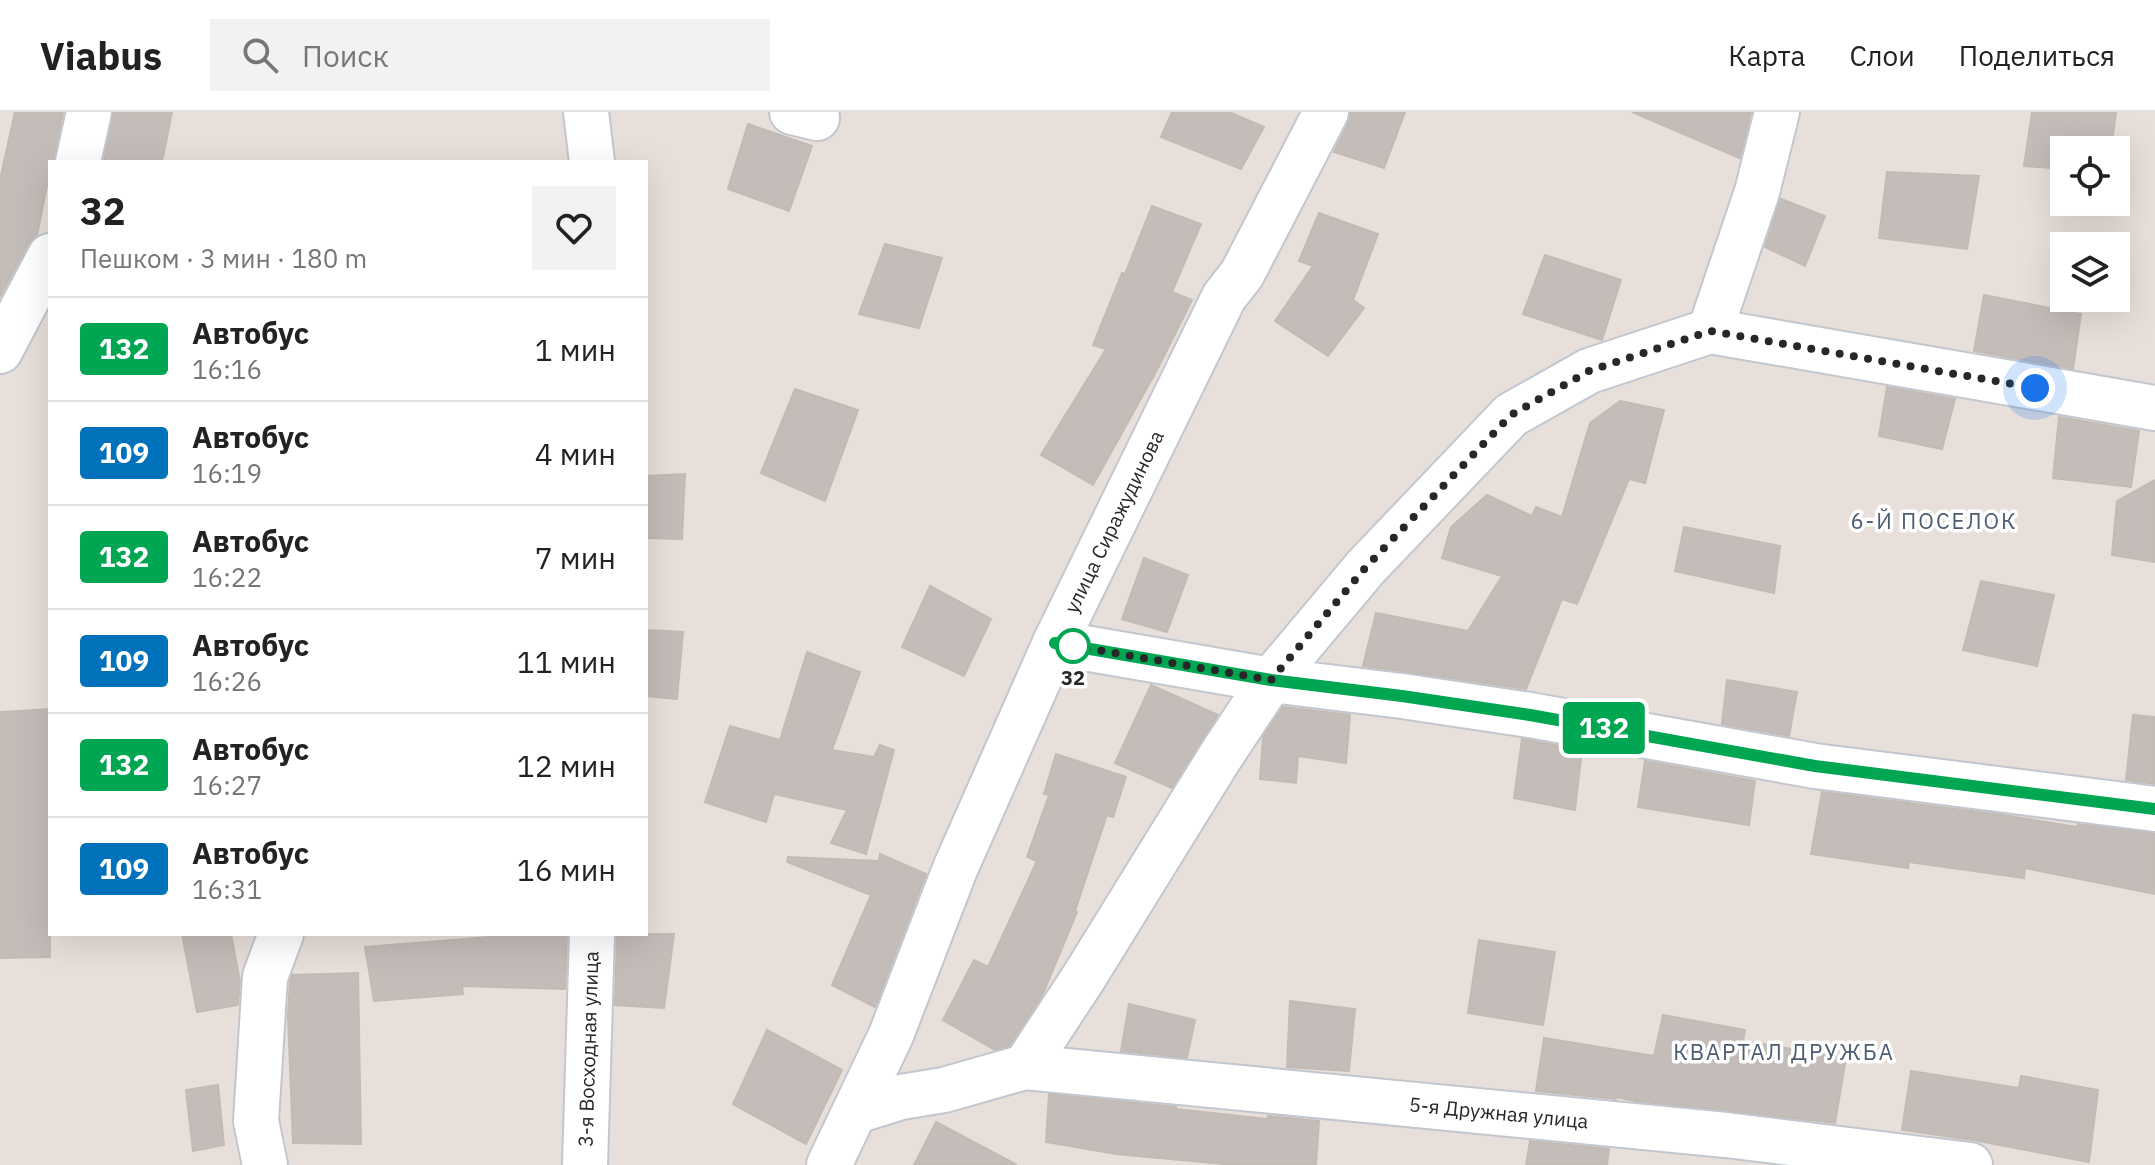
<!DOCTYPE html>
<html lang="ru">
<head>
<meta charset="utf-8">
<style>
	body { margin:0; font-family:"IBM Plex Sans",sans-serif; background:#f2f2f2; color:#222; height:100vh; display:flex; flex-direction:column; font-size:30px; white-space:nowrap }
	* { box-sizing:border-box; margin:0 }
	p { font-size:26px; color:#767676 }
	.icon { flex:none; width:44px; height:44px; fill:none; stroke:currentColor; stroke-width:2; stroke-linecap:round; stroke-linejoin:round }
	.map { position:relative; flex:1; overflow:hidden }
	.side { position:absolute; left:48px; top:48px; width:600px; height:776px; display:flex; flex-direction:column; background:#fff; border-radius:0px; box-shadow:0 8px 32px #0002 }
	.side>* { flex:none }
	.badge { padding:0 16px; border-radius:6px; font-size:28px; line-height:52px }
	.buttons { position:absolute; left:2050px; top:24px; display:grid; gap:16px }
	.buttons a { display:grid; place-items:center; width:80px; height:80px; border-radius:0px; background:#fff; box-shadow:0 8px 32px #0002; font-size:40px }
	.you { position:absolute; width:40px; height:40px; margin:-20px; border:6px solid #fff; border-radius:50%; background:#1a73e8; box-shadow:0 0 0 12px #1a73e833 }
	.map>.badge { position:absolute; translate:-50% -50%; box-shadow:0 0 0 4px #fff }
	.round { display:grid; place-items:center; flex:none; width:84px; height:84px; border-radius:0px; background:#f2f2f2 }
	.headline { display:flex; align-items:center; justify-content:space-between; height:136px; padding:0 32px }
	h1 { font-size:38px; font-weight:700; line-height:60px }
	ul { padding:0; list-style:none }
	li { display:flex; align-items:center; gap:24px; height:104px; padding:0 32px; border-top:2px solid #e0e0e0 }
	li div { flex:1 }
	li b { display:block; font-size:30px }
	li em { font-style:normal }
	li .badge { min-width:88px; font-weight:700; text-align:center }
	header { display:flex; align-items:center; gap:48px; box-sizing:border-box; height:112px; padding:0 40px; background:#fff; border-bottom:2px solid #e0e0e0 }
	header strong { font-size:38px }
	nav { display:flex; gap:44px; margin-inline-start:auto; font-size:28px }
	.search { width:560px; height:72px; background:#f2f2f2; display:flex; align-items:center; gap:20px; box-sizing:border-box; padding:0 28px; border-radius:0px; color:#767676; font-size:30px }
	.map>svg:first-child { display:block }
	.building { fill:#c3bcb9; stroke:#c3bab4; stroke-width:2 }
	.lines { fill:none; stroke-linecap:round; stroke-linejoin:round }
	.minor-casing { stroke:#c2c7cf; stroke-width:48 }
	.minor { stroke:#fff; stroke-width:44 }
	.line-casing { stroke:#fff; stroke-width:18 }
	.line { stroke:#00a651; stroke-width:12 }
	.walk { stroke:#272727; stroke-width:8; stroke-dasharray:0 14.4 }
	.stop-dot { fill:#fff; stroke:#00a651; stroke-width:4 }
	.labels { text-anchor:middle; stroke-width:7; stroke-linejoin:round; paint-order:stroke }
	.street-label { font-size:20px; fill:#272727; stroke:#fff }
	.stop-label { font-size:20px; font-weight:bold; fill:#272727; stroke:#fff }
	.neighbourhood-label { font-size:22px; letter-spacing:2px; fill:#4d5b71; stroke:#fff }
</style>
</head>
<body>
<header>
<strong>Viabus</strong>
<div class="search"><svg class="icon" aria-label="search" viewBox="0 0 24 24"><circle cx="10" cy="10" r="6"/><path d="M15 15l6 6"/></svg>Поиск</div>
<nav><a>Карта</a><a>Слои</a><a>Поделиться</a></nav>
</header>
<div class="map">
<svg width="2155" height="1053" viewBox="0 0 2155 1053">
	<rect width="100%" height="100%" fill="#e8dfda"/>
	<path class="building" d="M 15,0 L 63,0 L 54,50 L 50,50 L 50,59 L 37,123 L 28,132 L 0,185 L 0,68 Z
		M 113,0 L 172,0 L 162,50 L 104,50 Z
		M 1172,0 L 1229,0 L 1264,15 L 1241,57 L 1161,25 Z
		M 1351,0 L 1405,0 L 1384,56 L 1334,40 L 1348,12 Z
		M 1632,0 L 1751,0 L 1740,46 Z
		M 2032,0 L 2116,0 L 2111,38 L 2064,38 L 2064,57 L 2024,54 Z
		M 748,12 L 812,34 L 789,99 L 728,77 Z
		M 1887,60 L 1979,64 L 1967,137 L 1879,126 Z
		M 1781,87 L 1825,104 L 1805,154 L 1765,135 Z
		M 1152,94 L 1201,112 L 1172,180 L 1192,188 L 1158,256 L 1093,373 L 1041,343 L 1106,237 L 1093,233 L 1122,161 L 1125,162 Z
		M 1319,101 L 1378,122 L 1353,188 L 1364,196 L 1328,244 L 1275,209 L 1313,154 L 1299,149 Z
		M 885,132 L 942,146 L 919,216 L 859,202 Z
		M 1545,143 L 1621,168 L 1602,228 L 1523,202 Z
		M 1984,183 L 2081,202 L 2073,257 L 1974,239 Z
		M 1887,275 L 1955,287 L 1942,337 L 1879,324 Z
		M 795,277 L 858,298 L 825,389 L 761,361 Z
		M 1620,289 L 1664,298 L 1645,371 L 1629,367 L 1577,492 L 1562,487 L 1526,577 L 1363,554 L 1376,501 L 1468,519 L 1502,464 L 1442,446 L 1451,415 L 1487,383 L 1532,404 L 1536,395 L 1562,405 L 1590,311 Z
		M 2059,305 L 2139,319 L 2131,375 L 2053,366 Z
		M 685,362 L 682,427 L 646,426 L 646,364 Z
		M 2155,368 L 2155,450 L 2112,443 L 2117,389 Z
		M 1684,415 L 1780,434 L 1774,481 L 1675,459 Z
		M 1144,446 L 1188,463 L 1167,520 L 1122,507 Z
		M 1981,469 L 2054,483 L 2037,554 L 1963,538 Z
		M 930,474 L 991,507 L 964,564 L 902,535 Z
		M 646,518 L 683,520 L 677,587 L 646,584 Z
		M 807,540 L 860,560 L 832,638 L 874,645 L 880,633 L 894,638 L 866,742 L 831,731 L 847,698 L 774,682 L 766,710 L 705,690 L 730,614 L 780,628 Z
		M 1727,568 L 1797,580 L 1789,624 L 1722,612 Z
		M 1151,573 L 1218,603 L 1172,676 L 1115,651 Z
		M 1283,595 L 1350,603 L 1346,651 L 1298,644 L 1296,671 L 1260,667 L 1263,625 Z
		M 50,597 L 50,845 L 0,846 L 0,600 Z
		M 2133,603 L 2155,605 L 2155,672 L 2126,668 Z
		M 1522,627 L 1582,638 L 1575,698 L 1514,686 Z
		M 1056,642 L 1126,665 L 1113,705 L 1107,703 L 1075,799 L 1077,800 L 1042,884 L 1009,934 L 995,938 L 943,908 L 974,848 L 988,855 L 1037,749 L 1027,745 L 1049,683 L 1044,682 Z
		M 1645,649 L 1755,669 L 1749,713 L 1638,695 Z
		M 1822,680 L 2003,703 L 2077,715 L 2078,712 L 2155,721 L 2155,782 L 2025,756 L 2024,766 L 1909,750 L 1908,756 L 1811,742 Z
		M 880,742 L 926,762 L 875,895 L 832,873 L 871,783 L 787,750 L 788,745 L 879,749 Z
		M 182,822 L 231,822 L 240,869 L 238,893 L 197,900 Z
		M 490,822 L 567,822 L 565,877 L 462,874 L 463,882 L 374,889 L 365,835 L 490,825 Z
		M 617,822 L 674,822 L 664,896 L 615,893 Z
		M 1479,828 L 1555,840 L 1543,913 L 1468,901 Z
		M 358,861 L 361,1032 L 293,1031 L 288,904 L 290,870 L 292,863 Z
		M 1290,889 L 1355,897 L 1349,959 L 1287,955 Z
		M 1129,892 L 1195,908 L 1187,946 L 1121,939 Z
		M 1663,903 L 1745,918 L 1743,929 L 1846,946 L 1835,1011 L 1635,989 L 1616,985 L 1616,987 L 1536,979 L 1544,926 L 1654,944 Z
		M 767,918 L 842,958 L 806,1032 L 733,992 Z
		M 1911,959 L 2019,976 L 2021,964 L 2098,978 L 2089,1050 L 1973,1028 L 1902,1018 Z
		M 218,973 L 224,1033 L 193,1039 L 186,978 Z
		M 1049,982 L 1176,995 L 1176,997 L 1267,1007 L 1268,1004 L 1319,1009 L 1316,1053 L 1234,1053 L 1116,1042 L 1046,1030 Z
		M 936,1010 L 1017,1053 L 914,1053 Z
		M 1530,1029 L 1609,1037 L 1607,1053 L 1526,1053 Z"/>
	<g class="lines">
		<g class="minor-casing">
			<g id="minor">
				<path d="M 586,0 L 592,50"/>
				<path d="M 792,0 L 817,6"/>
				<path d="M 78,50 L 89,0"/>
				<path d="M 1710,219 L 2155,296"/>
				<path d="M 0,239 L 50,144"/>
				<path d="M 1055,531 L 1271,568 L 1402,584 L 1530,603 L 1815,654 L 2155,697"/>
				<path id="s1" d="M 1025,955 L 1726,1023 L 1970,1053"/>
				<path d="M 856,999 L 901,985 L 944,978 L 1025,955 L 1084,865 L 1220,645 L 1271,568 L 1366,455 L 1511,303 L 1589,259 L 1710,219 L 1757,80 L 1777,0"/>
				<path d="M 265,1053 L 256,1009 L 265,865 L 281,822"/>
				<path id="s2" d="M 585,1053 L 592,822"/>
				<path id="s3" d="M 829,1053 L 891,923 L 955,757 L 1055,531 L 1224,185 L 1242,162 L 1326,0"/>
			</g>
		</g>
		<use href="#minor" class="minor"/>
	</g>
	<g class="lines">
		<g class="line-casing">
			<path id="line" d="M 1055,531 L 1271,568 L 1402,584 L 1530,603 L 1815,654 L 2155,697"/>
		</g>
		<use href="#line" class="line"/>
		<path class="walk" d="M 1073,534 L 1271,568 L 1366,455 L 1511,303 L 1589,259 L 1710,219 L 2035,276"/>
	</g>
	<circle class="stop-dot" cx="1073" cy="534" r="16"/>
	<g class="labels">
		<g class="street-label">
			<text dy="7" stroke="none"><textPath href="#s3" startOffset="704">улица Сиражудинова</textPath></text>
			<text dy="7" stroke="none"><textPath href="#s2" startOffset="116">3-я Восходная улица</textPath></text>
			<text dy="7" stroke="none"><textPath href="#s1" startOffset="476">5-я Дружная улица</textPath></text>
		</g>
		<g class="stop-label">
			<text x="1073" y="573">32</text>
		</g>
		<g class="neighbourhood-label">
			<text x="1934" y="417">6-Й ПОСЕЛОК</text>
			<text x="1784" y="948">КВАРТАЛ ДРУЖБА</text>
		</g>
	</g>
</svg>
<div class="buttons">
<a><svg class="icon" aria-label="locate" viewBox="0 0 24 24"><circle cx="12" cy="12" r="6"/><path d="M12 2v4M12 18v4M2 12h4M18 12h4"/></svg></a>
<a><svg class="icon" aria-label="layers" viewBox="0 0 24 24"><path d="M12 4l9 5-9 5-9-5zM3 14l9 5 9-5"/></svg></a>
</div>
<div class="you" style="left:2035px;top:276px"></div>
<b class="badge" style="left:1604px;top:616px;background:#00a651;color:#fff">132</b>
<section class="side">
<div class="headline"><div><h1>32</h1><p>Пешком · 3 мин · 180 m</p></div><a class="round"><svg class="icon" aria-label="heart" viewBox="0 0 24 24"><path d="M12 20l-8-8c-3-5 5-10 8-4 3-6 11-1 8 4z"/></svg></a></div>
<ul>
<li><span class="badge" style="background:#00a651;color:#fff">132</span><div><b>Автобус</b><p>16:16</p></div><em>1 мин</em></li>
<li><span class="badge" style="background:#0072bc;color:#fff">109</span><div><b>Автобус</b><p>16:19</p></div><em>4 мин</em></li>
<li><span class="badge" style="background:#00a651;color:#fff">132</span><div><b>Автобус</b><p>16:22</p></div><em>7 мин</em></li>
<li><span class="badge" style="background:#0072bc;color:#fff">109</span><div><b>Автобус</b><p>16:26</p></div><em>11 мин</em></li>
<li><span class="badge" style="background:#00a651;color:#fff">132</span><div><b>Автобус</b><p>16:27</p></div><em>12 мин</em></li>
<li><span class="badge" style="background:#0072bc;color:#fff">109</span><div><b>Автобус</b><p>16:31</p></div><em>16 мин</em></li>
</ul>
</section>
</div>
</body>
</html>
